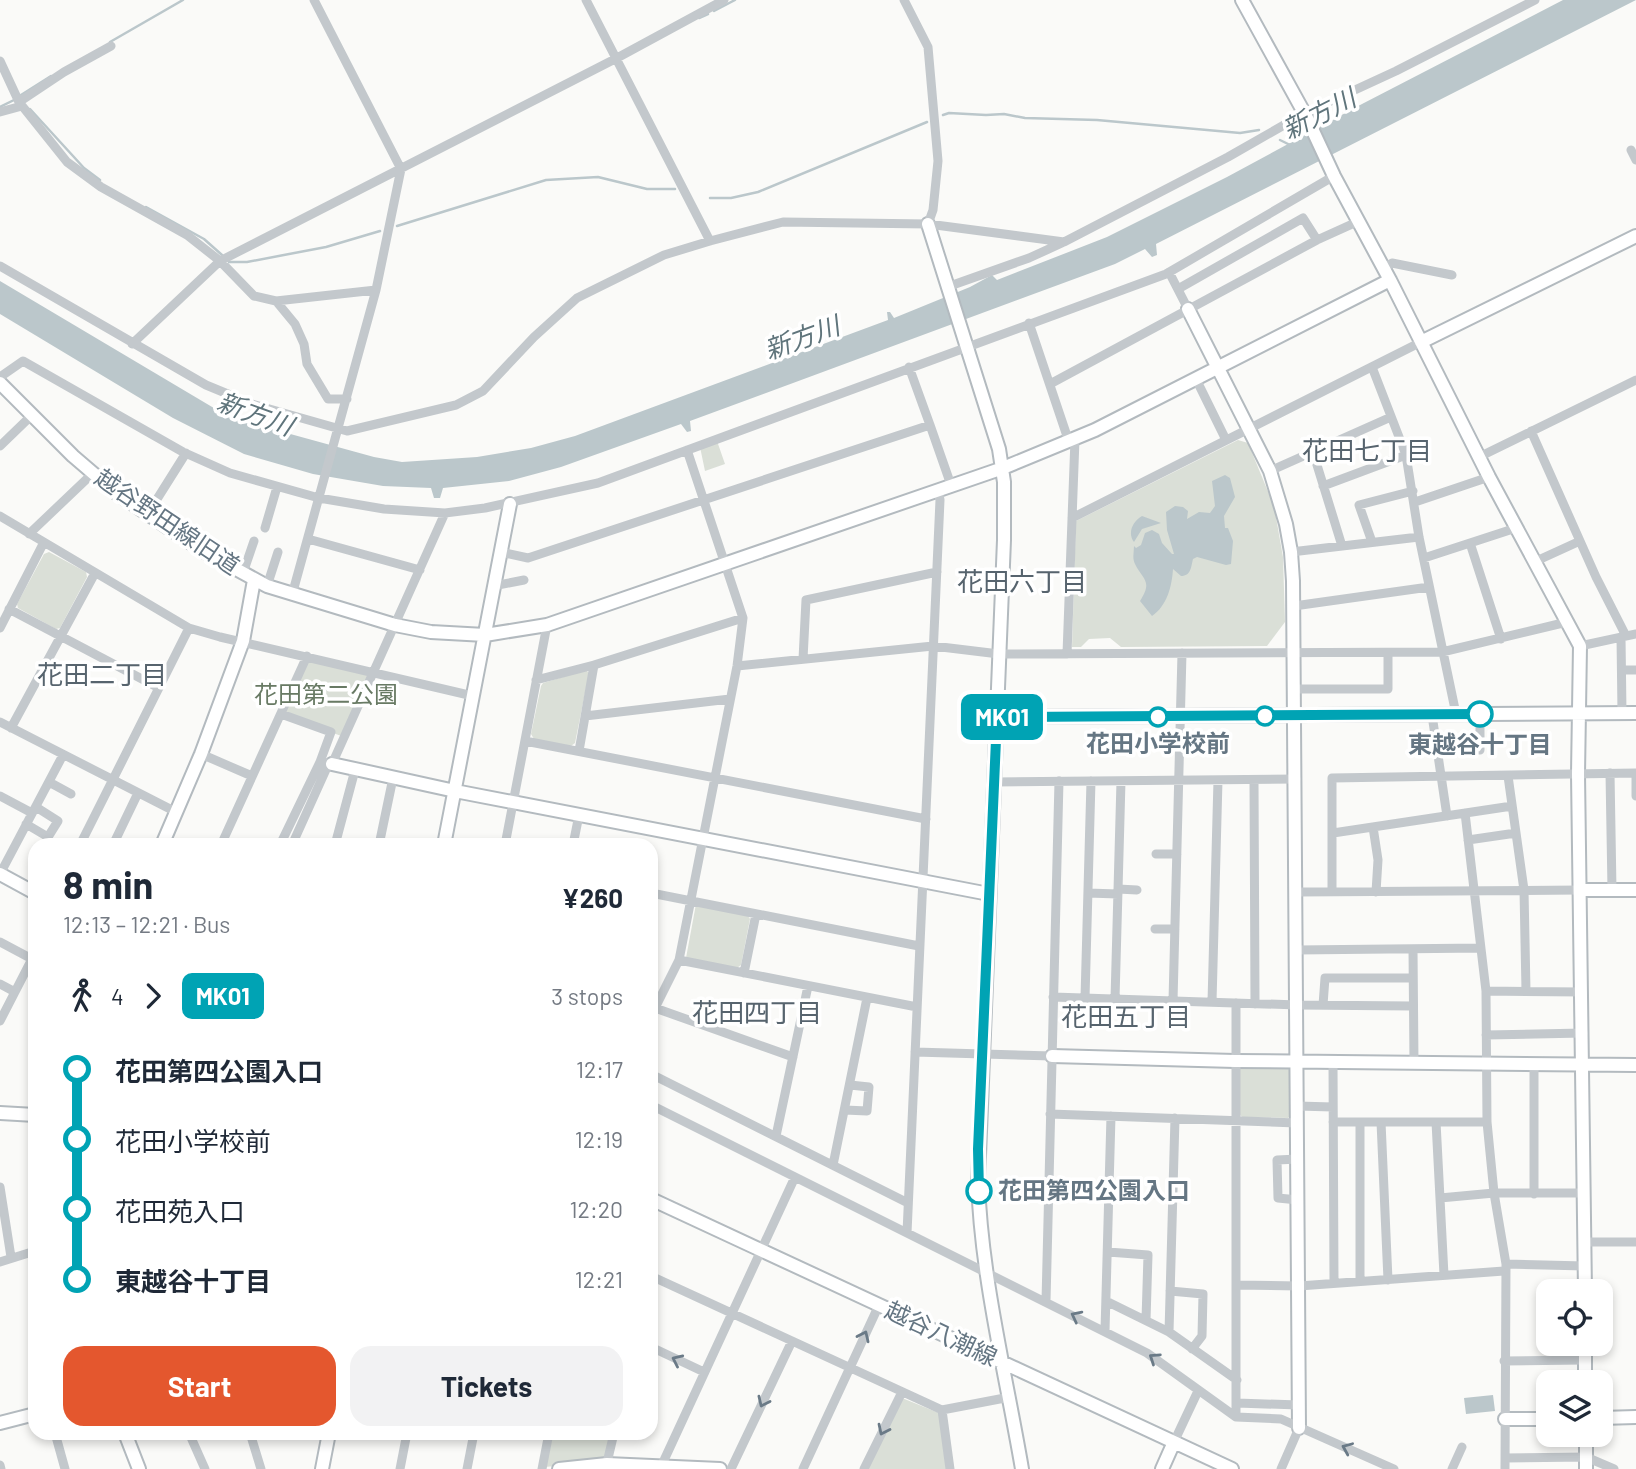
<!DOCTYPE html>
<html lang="en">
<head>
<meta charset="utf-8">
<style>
	body { margin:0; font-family:Barlow,"Noto Sans JP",sans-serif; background:#f2f2f3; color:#1f2937; height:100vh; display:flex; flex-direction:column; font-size:26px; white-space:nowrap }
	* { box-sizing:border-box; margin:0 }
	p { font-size:23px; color:#747a83 }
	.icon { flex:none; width:38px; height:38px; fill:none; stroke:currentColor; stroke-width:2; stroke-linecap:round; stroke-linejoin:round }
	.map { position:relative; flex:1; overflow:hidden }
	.drawer { position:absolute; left:28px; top:838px; width:630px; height:602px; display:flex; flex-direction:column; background:#fff; border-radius:21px; box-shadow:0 4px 10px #0003 }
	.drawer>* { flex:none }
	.badge { padding:0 14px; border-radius:10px; font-size:24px; line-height:46px }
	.buttons { position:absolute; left:1536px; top:1279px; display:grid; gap:14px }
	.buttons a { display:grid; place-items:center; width:77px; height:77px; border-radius:14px; background:#fff; box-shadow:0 4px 10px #0003; font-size:35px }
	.map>.badge { position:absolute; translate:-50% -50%; box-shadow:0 0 0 4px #fff }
	.legs { display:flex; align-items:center; gap:10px; height:77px; padding:0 35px; font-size:23px }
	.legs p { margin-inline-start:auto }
	.overview { display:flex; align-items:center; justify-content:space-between; height:119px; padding:0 35px }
	h1 { font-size:38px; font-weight:700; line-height:52px }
	.button { display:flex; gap:14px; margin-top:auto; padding:14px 35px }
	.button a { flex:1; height:80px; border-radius:21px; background:#e4572e; color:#fff; font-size:28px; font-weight:700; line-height:80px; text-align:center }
	.button a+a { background:#f2f2f3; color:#1f2937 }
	ul { padding:0 35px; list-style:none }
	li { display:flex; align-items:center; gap:24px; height:70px; font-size:26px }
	li i { display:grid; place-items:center; width:10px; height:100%; margin:0 9px; background:currentColor }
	li i::after { content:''; width:18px; height:18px; margin:-9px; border:5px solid; border-radius:50%; background:#fff }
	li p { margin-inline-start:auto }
	li:first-child i { background:linear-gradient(#0000 50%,currentColor 0) }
	li:last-child i { background:linear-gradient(currentColor 50%,#0000 0) }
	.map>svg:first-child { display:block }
	.green { fill:#dadfd7 }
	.water { fill:#bbc7cb }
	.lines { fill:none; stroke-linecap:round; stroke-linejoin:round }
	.stream { stroke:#bbc7cb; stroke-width:2.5 }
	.secondary-casing { stroke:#b3babf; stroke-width:16 }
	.street { stroke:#c3c8cc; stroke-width:9 }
	.secondary { stroke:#fff; stroke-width:12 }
	.oneway { stroke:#6a7a87 }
	.line-1-casing { stroke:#fff; stroke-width:16 }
	.line-1 { stroke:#00a3b4; stroke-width:10 }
	.stop-1-dot { fill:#fff; stroke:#00a3b4; stroke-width:3.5 }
	.labels { text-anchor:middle; stroke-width:7; stroke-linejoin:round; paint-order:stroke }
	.street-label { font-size:24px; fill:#657683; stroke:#fff }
	.park-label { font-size:24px; fill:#687a64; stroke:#fff }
	.stop-label { font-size:24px; font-weight:bold; fill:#657683; stroke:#fff }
	.water-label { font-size:26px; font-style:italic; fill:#60757c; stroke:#fff }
	.neighbourhood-label { font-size:26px; fill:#57646e; stroke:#fff }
</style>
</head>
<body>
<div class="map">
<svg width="1636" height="1469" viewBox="0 0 1636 1469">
	<rect width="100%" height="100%" fill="#fafaf8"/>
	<path class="green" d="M 1238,440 L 1248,443 L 1274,506 L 1283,557 L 1285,622 L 1267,646 L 1121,647 L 1110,638 L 1089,639 L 1081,647 L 1072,647 L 1076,521 Z
		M 717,441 L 725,464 L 705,471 L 700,447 Z
		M 49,552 L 86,572 L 87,577 L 60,628 L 56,629 L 18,608 L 17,604 L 44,554 Z
		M 307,656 L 373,672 L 344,737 L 281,714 Z
		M 586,670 L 589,673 L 575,743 L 571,746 L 534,739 L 531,734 L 541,686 L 543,683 Z
		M 696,904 L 748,916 L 750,919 L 741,965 L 737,968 L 686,958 Z
		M 1242,1065 L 1288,1067 L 1291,1070 L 1292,1114 L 1288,1118 L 1242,1117 L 1239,1114 L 1239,1070 Z
		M 902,1398 L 939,1413 L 946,1469 L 866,1469 Z
		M 551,1433 L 611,1433 L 604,1461 L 545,1467 Z"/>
	<path class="water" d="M 1563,0 L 1636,0 L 1156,244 L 1157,255 L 1152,257 L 1145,249 L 1115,264 L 690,421 L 691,431 L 687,432 L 681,424 L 561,467 L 509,481 L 443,488 L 440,498 L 434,498 L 431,488 L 383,486 L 313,474 L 244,454 L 173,418 L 0,314 L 0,281 L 229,417 L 374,457 L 402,462 L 477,457 L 531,448 L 575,436 L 888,320 L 887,312 L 890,312 L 894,318 L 970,287 L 992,275 L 997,280 L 1107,237 L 1227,177 L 1362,104 Z
		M 1225,475 L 1230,478 L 1235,497 L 1224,516 L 1225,528 L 1228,528 L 1233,541 L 1231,564 L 1226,565 L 1197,557 L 1193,559 C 1191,567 1191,576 1181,576 L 1173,569 C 1172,586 1167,606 1152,616 L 1140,601 C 1153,581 1143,580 1135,564 C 1132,558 1134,552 1134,546 L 1136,548 L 1141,545 L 1145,533 L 1152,530 L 1159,534 L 1162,543 L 1172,554 L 1174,554 L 1167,530 L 1166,512 L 1175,506 L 1183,507 L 1188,511 L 1187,519 L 1199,512 L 1210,513 L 1215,506 L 1212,481 Z
		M 1142,516 L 1161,523 L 1142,529 L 1134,542 C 1127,533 1133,521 1142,516 Z
		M 1493,1395 L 1495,1411 L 1466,1414 L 1464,1398 Z"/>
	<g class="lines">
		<path class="stream" d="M 714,11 L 735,0
			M 699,18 L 708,14
			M 110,42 L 183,0
			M 21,95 L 51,76
			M 0,107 L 14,100
			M 30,109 L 84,168 L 100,180
			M 943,115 L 949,113 L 986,115 L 1004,114 L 1025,118 L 1097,120 L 1240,133 L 1259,130
			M 1280,140 L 1290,145
			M 710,198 L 731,198 L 758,192 L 927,122
			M 146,207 L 204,239 L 222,255
			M 397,226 L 546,180 L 598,177 L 647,189 L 675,189
			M 229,262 L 247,262 L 326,247 L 380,231"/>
		<g class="secondary-casing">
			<path id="secondary" d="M 1242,0 L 1307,118 L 1334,176 L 1390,280 L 1489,477 L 1580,646 L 1578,774 L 1585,1292
				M 928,224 L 999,449 L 1004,482 L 1004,540 L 978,1181 C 981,1276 1006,1375 1022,1469
				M 1188,309 L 1270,471 L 1286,524 L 1291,552 L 1293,581 L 1299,1428
				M 1421,342 L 1636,236
				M 0,383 L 73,456 L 115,492 L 203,551 L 267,586 L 395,625 L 431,632 L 485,635 L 547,625 L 1003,468 L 1095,430 L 1390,280
				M 997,717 L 1636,713
				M 332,764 L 455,791 L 989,894
				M 162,845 L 201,754 L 243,641 L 254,580
				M 444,845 L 510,504
				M 0,874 L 35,893
				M 1580,890 L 1636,890
				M 1052,1056 L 1235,1061 L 1636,1065
				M 0,1113 L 35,1115
				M 651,1199 L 1232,1469
				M 1585,1344 L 1585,1382
				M 1601,1418 L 1636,1417
				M 1505,1419 L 1549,1419
				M 0,1423 L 35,1414
				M 125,1433 L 139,1469
				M 322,1469 L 329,1433
				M 559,1469 L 607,1464 L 720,1469
				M 1162,1469 L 1174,1442
				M 1586,1469 L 1586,1435"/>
		</g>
		<path class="street" d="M 586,0 L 710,241
			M 904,0 L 928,47 L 938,161 L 933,210 L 928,224
			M 0,61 L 19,102 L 67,162 L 101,187 L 187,235 L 220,261 L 254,296 L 276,301 L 376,290
			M 19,102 L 64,72 L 111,46
			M 0,112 L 22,106
			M 1631,150 L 1636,160
			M 0,266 L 206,385 L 252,404 L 347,431 L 456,405 L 483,391 L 534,337 L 577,298 L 664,255 L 710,241 L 783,222 L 928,224 L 1064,242
			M 1384,268 L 1392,263 L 1452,275
			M 1169,272 L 1188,309
			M 947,287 L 1029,258 L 1064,242 L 1228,157 L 1305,113 L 1396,71 L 1535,0
			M 1178,289 L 1303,218 L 1317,240
			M 276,301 L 295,324 L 304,344 L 307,364 L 328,399 L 347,399
			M 1029,323 L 1069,442
			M 132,344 L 220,261 L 617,58 L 724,0
			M 909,367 L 930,425
			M 1372,367 L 1406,455 L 1419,537 L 1456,714
			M 0,377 L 23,361 L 183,452 L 230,473 L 319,498 L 384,509 L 445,513 L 485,508 L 598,483 L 1166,274 L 1334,176
			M 1196,379 L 1226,440
			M 1050,384 L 1317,240 L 1359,221
			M 1531,431 L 1596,577 L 1626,636
			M 0,446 L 31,416
			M 1313,452 L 1342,546
			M 1479,457 L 1636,380
			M 1270,471 L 1391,417
			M 1323,486 L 1406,455
			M 1415,502 L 1489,477
			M 147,515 L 186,453
			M 0,516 L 189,628 L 220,637 L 473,696
			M 1072,518 L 1421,342
			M 265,528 L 277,487
			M 29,534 L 92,474
			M 308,539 L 420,570
			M 1372,542 L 1359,505 L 1413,491
			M 1470,543 L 1501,639
			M 500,552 L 528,558 L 930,425 L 951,485
			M 1291,552 L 1419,537
			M 1424,558 L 1516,528
			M 1534,562 L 1580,541
			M 243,573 L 254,541
			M 267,586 L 278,552
			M 493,586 L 524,580
			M 292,595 L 376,290 L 401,169 L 314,0
			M 1294,606 L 1429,587
			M 9,609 L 159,688
			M 0,628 L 43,544
			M 1621,637 L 1622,713
			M 1580,646 L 1636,634
			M 1067,654 L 1075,439
			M 803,659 L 806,600 L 937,572
			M 737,666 L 933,646 L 999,654 L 1442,652 L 1567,622
			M 1622,670 L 1636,670
			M 536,680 L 594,665 L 743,618
			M 1295,689 L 1388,689 L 1388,653
			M 281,714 L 331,732 L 320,762
			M 1432,715 L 1447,816
			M 585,716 L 730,699
			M 0,722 L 176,812
			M 11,728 L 95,573
			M 525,741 L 926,819
			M 579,751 L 594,665
			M 1438,751 L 1480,750 L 1480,714
			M 201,754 L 252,776
			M 1610,773 L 1612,890
			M 1636,773 L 1636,796
			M 1508,776 L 1524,890 L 1526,991
			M 1254,780 L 1255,1004
			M 49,782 L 71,794
			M 994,782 L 1296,779
			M 0,796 L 32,813
			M 1465,813 L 1486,991 L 1487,1122 L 1494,1193 L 1506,1264 L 1505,1469
			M 26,824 L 48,837 L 58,821 L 36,807
			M 1373,827 L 1378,860 L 1376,892
			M 1333,833 L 1512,806
			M 1468,840 L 1516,833
			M 80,845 L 189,628
			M 113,845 L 138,793
			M 221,845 L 307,656
			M 280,845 L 320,762 L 332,764 L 445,513
			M 292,845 L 329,763
			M 335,845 L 355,770
			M 379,845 L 393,778
			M 505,845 L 547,625
			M 573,845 L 579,815
			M 1156,854 L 1177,854
			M 0,874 L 63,755
			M 1118,889 L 1137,890
			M 1297,892 L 1580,890
			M 1332,892 L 1332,778 L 1636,773
			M 651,893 L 919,946
			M 1088,893 L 1118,894
			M 1155,929 L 1175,929
			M 0,942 L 32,959
			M 1413,949 L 1414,1063
			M 1297,950 L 1481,948
			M 679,960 L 917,1007
			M 744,973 L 756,914
			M 0,984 L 15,992
			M 1486,991 L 1582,992
			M 1053,997 L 1298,1005 L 1412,1006
			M 1085,998 L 1091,781
			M 1115,999 L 1121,781
			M 1173,1001 L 1182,653
			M 1212,1002 L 1218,780
			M 1236,1003 L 1236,1417
			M 1323,1005 L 1325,978 L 1413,978
			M 655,1008 L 793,1057
			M 651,1016 L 679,960 L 737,666 L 743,618 L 687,450
			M 0,1021 L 35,953
			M 1486,1035 L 1583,1033
			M 915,1052 L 1052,1056
			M 1333,1062 L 1334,1283
			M 1534,1064 L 1534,1194
			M 651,1074 L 908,1203
			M 651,1105 L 1147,1353 L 1236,1417 L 1281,1419 L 1394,1469
			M 1297,1106 L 1333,1107
			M 845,1110 L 867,1111 L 869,1087 L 850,1085
			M 1050,1114 L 1297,1123
			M 1333,1122 L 1487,1122
			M 1381,1122 L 1388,1280
			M 1436,1122 L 1444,1275
			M 776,1136 L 808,986
			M 1298,1159 L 1277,1160 L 1278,1198 L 1298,1200
			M 833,1165 L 867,998
			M 0,1187 L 11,1257
			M 1440,1198 L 1494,1193 L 1584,1193
			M 907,1233 L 940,500 L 938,490
			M 1585,1242 L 1636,1242
			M 1108,1252 L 1148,1255 L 1146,1320
			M 0,1262 L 35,1251
			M 1506,1264 L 1585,1266
			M 651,1276 L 942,1410 L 1010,1397
			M 1360,1281 L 1360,1122
			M 1236,1285 L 1299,1286 L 1504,1271
			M 1170,1291 L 1203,1294 L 1202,1336 L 1192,1349
			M 1046,1301 L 1059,781
			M 1106,1301 L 1169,1332 L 1237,1380
			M 1105,1331 L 1111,1116
			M 1169,1332 L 1175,1118
			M 651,1347 L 704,1372
			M 1504,1361 L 1585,1360
			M 1237,1403 L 1299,1405
			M 942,1410 L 950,1469
			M 55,1433 L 65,1469
			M 189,1433 L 205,1469
			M 250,1433 L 261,1469
			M 1174,1442 L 1198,1391
			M 1505,1458 L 1586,1457 L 1614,1469
			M 0,1465 L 1,1469
			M 606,1467 L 614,1433
			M 400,1469 L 407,1433
			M 467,1469 L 474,1433
			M 542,1469 L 549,1433
			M 660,1469 L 795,1177
			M 731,1469 L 792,1341
			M 803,1469 L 879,1305
			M 864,1469 L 902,1392
			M 1281,1469 L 1299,1428
			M 1452,1469 L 1462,1447"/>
		<use href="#secondary" class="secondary"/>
	</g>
	<defs><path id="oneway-chevron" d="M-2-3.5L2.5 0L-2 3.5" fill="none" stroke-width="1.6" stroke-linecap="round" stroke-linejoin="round" transform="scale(1.75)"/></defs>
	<g class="oneway">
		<use href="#oneway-chevron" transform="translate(1076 1316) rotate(-153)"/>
		<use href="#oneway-chevron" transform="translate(864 1336) rotate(-65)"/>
		<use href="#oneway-chevron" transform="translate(1154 1358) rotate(-146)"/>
		<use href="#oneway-chevron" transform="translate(677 1360) rotate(-155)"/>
		<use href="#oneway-chevron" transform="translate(763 1402) rotate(115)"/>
		<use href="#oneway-chevron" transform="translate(883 1430) rotate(116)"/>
		<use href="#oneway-chevron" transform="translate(1347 1448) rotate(-157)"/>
	</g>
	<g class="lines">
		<g class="line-1-casing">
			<path id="line-1" d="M 979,1191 L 978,1149 L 997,717 L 1480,714"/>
		</g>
		<use href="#line-1" class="line-1"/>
	</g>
	<g class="stop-1-dot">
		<circle cx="1480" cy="714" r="12"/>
		<circle cx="1265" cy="716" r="9"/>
		<circle cx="1158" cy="717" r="9"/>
		<circle cx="979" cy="1191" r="12"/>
	</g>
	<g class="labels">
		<g class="street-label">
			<text transform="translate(167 522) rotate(34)" y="8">越谷野田線旧道</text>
			<text transform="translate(941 1334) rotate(25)" y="8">越谷八潮線</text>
		</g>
		<g class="park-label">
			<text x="326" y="703">花田第二公園</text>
		</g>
		<g class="stop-label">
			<text x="1158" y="752">花田小学校前</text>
			<text x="1480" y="753">東越谷十丁目</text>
			<text x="998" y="1199" text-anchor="start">花田第四公園入口</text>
		</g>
		<g class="water-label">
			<text transform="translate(1319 114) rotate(-27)" y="9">新方川</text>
			<text transform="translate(802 338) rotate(-20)" y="9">新方川</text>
			<text transform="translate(255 414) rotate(20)" y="9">新方川</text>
		</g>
		<g class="neighbourhood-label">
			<text x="1367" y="460">花田七丁目</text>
			<text x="1022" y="591">花田六丁目</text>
			<text x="102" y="684">花田二丁目</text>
			<text x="757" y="1022">花田四丁目</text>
			<text x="1126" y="1026">花田五丁目</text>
		</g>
	</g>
</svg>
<div class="buttons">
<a><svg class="icon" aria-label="locate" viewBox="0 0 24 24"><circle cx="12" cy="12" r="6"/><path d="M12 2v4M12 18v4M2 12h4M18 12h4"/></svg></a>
<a><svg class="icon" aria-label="layers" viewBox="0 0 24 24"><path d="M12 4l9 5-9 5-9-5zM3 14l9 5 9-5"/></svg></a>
</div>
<b class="badge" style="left:1002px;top:717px;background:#00a3b4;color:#fff">MK01</b>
<section class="drawer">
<div class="overview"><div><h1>8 min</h1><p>12:13 – 12:21 · Bus</p></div><b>¥260</b></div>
<div class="legs"><svg class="icon" aria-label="walk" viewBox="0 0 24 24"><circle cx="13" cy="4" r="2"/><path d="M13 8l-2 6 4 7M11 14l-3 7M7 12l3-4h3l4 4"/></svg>4<svg class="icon" aria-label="forward" viewBox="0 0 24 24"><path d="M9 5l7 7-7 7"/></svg><b class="badge" style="background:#00a3b4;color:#fff">MK01</b><p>3 stops</p></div>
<ul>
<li><i style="color:#00a3b4"></i><b>花田第四公園入口</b><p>12:17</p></li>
<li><i style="color:#00a3b4"></i><span>花田小学校前</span><p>12:19</p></li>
<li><i style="color:#00a3b4"></i><span>花田苑入口</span><p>12:20</p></li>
<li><i style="color:#00a3b4"></i><b>東越谷十丁目</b><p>12:21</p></li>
</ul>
<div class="button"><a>Start</a><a>Tickets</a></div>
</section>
</div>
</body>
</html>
